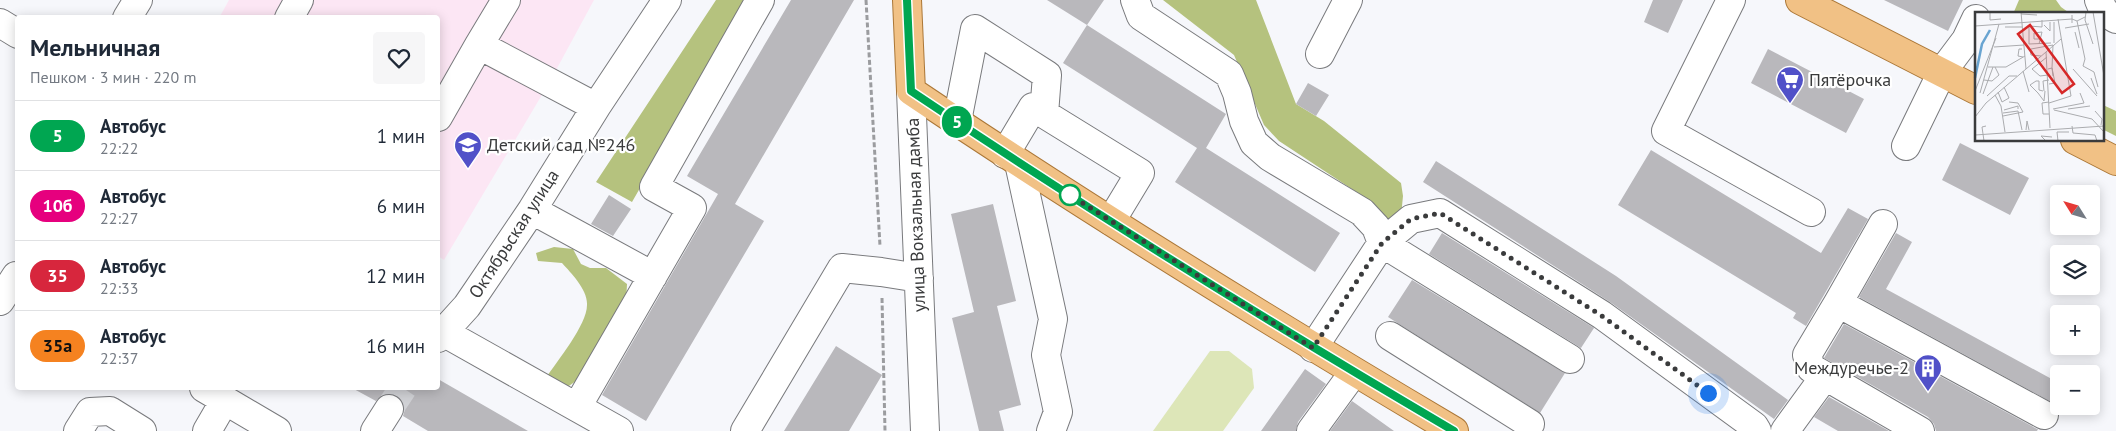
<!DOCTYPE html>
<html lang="ru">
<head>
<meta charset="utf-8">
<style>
	body { margin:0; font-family:"PT Sans",sans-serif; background:#f6f6f7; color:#1f2937; height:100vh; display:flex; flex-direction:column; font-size:19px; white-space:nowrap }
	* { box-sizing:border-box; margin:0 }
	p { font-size:16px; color:#747a83 }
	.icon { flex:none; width:28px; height:28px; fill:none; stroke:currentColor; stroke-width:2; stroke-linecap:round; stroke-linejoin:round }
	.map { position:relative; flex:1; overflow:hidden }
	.drawer { position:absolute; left:15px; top:15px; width:425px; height:375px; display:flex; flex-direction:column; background:#fff; border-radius:5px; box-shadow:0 2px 12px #0003 }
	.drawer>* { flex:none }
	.badge { padding:0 10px; border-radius:16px; font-size:18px; line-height:32px }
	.needle { width:32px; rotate:307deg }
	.tools { position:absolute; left:2050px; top:185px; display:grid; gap:10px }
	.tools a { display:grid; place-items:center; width:50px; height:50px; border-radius:5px; background:#fff; box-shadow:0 2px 12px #0003; font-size:25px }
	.you { position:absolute; width:25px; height:25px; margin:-12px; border:4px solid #fff; border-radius:50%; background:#1a73e8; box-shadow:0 0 0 8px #1a73e833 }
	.map>.badge { position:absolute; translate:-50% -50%; box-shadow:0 0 0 2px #fff }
	.round { display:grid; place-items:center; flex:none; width:52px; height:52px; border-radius:5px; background:#f6f6f7 }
	.head { display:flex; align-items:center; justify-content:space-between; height:85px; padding:0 15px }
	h1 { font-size:24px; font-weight:600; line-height:38px }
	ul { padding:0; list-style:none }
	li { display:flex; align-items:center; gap:15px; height:70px; padding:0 15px; border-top:1px solid #e0e1e3 }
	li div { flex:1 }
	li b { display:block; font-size:19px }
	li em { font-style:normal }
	li .badge { min-width:55px; font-weight:700; text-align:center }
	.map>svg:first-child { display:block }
	.education { fill:#fce6f4 }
	.green { fill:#dde6b8 }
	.forest { fill:#b5c27e }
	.building { fill:#b9b8bc }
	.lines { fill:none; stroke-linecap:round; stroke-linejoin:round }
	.minor-tunnel { stroke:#d0d1d5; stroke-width:28; stroke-dasharray:28 14; stroke-linecap:butt }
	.minor-casing { stroke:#797a7d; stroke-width:30 }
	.major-casing { stroke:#ab7737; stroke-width:30 }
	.path { stroke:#9b9c9f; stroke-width:3; stroke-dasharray:5 2.5; stroke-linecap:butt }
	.minor { stroke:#fff; stroke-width:28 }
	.major { stroke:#f1c185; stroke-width:28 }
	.line-casing { stroke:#fff; stroke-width:11 }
	.line { stroke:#00a651; stroke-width:8 }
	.walk { stroke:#3a3b3c; stroke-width:5; stroke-dasharray:0 9 }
	.stop-dot { fill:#fff; stroke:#00a651; stroke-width:2.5 }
	.labels { text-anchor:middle; stroke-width:4.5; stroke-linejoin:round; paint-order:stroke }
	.poi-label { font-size:18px; fill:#3a3b3c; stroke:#fff; text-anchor:start }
	.street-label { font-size:18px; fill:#3a3b3c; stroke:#fff }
	.inset-river { fill:none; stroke:#69a4d1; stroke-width:2.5 }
	.inset-road { fill:none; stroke:#abacaf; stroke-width:1 }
	.view { fill:#d62828; fill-opacity:0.15; stroke:#d62828; stroke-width:2.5 }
	.inset-edge { fill:none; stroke:#3a3b3c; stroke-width:2.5 }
</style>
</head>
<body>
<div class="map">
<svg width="2116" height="431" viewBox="0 0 2116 431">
	<rect width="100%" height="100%" fill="#f6f7fb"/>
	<path class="education" d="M 229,0 L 594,0 L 549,83 L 444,260 L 438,256 L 438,18 L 219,18 Z"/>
	<path class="green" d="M 1210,351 L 1229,351 L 1252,369 L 1254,388 L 1223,431 L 1153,431 Z"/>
	<path class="forest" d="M 716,0 L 748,0 L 632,202 L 596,182 Z
		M 1163,0 L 1256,0 L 1296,104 L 1324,121 L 1401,183 L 1403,196 L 1401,216 L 1388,221 L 1370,201 L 1279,141 L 1264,125 L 1234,55 Z
		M 2019,0 L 2056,0 L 2061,7 L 2068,12 L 2067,14 L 2013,14 Z
		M 2103,105 L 2116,111 L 2116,136 L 2102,129 Z
		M 554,247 L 573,249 L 581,264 L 590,268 L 606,268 L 627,284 L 626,304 L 583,376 L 566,388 L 546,378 C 557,361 587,325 587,305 C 588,290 571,273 562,263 L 538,261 L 536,253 Z"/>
	<path class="building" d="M 791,0 L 854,0 L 735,204 L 764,221 L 646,421 L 602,395 L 718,194 L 687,176 Z
		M 1047,0 L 1104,0 L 1087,25 Z
		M 1653,0 L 1683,0 L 1668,33 L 1644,22 Z
		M 1884,0 L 1963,0 L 1948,31 Z
		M 1087,25 L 1226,114 L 1206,148 L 1340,233 L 1315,272 L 1175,182 L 1197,148 L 1063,63 Z
		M 1768,49 L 1864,99 L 1846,133 L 1751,83 Z
		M 1308,83 L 1329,95 L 1316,116 L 1296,104 Z
		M 1960,143 L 2029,178 L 2010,215 L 1942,180 Z
		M 1651,150 L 1821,253 L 1848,208 L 1868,219 L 1806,326 L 1793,318 L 1796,313 L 1618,205 Z
		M 1436,161 L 1616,276 L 1788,400 L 1774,419 L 1610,302 L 1423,182 Z
		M 609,195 L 631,209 L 613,236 L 591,224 Z
		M 993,204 L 1016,301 L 997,306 L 1021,405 L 999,411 L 1004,431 L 979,431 L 952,318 L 974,312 L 951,214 Z
		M 1442,233 L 1594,328 L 1581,348 L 1429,254 Z
		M 1896,233 L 1912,242 L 1886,289 L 2059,383 L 2059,393 L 2053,403 L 1859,297 Z
		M 1412,280 L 1565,373 L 1540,413 L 1388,317 Z
		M 1844,324 L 2037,429 L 2038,429 L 2037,431 L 1936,431 L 1934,424 L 1928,417 L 1824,358 Z
		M 836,346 L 882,375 L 849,431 L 784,431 Z
		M 1305,369 L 1326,384 L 1298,422 L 1296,431 L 1261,431 Z
		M 438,379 L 528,431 L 428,431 L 403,416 L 405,409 L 403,402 L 397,396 L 390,393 L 382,395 L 376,401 L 352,388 L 438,388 Z
		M 1829,397 L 1889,431 L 1838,431 L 1814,417 Z
		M 1352,401 L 1394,431 L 1330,431 Z"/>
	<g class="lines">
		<path class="minor-tunnel" d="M 389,409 L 403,388"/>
		<g class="minor-casing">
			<path id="minor" d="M 506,0 L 479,45 L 596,107
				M 1135,0 L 1141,16 L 1229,74 L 1237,93 L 1244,121 L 1254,143 L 1270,157 L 1362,212 L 1376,227 L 1382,243 L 1313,348
				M 1731,0 L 1666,131 L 1811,212
				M 2099,0 L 2104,12 L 2116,19
				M 127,18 L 138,0
				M 289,18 L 299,0
				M 0,23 L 18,34
				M 1320,54 L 1348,0
				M 911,91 L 925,431
				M 438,117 L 479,45
				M 957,121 L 975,29 L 1047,75 L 1044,114
				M 1906,146 L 1942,72 L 1966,40 L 1976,19
				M 1005,154 L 1033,107 L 1140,173 L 1111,221
				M 1019,163 L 1053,319 L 1046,355 L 1058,412 L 1051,431
				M 532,210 L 653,276
				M 0,301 L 16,276
				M 1838,303 L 1883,224
				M 443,332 L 619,431
				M 1390,336 L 1530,424
				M 438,338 L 467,306 L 532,210 L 596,107 L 667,0
				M 1570,359 L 1382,243 L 1411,219 L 1440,213 L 1602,315 L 1754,426 L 1757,431
				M 1825,376 L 1811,368 L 1807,355 L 1838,303 L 2044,415
				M 204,388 L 277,431
				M 577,407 L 692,208 L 654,187 L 760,0
				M 78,431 L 90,412 L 110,411 L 142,431
				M 207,431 L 225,400
				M 375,431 L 389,409
				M 745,431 L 842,268 L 881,272 L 919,278
				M 1311,431 L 1354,372
				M 1785,431 L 1825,376 L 1920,431"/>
		</g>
		<g class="major-casing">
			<path id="major" d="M 907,0 L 911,91 C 1088,210 1270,322 1454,431
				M 1800,0 L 1976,90
				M 2075,140 L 2116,161"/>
		</g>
		<path class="path" d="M 866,0 L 880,246
			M 882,298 L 885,431"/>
		<use href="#minor" class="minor"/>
		<use href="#major" class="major"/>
	</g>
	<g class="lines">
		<g class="line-casing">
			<path id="line" d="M 907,0 L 911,91 C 1088,210 1270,323 1454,431"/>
		</g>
		<use href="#line" class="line"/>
		<path class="walk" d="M 1070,195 L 1065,192 L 1313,348 L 1382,243 L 1411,219 L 1440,213 L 1602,316 L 1708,393"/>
	</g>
	<defs>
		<g id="supermarket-pin" transform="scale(1.4375)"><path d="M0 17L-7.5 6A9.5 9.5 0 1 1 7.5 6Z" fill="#5151c8" stroke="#fff"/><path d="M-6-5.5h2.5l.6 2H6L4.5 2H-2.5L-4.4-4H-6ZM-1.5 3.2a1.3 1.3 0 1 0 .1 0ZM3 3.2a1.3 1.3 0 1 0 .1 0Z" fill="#fff"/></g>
		<g id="school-pin" transform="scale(1.4375)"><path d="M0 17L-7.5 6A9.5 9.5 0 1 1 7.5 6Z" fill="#5151c8" stroke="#fff"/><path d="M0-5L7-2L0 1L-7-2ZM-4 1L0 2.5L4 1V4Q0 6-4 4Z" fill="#fff"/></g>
		<g id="building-pin" transform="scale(1.4375)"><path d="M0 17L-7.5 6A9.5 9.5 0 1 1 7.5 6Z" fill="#5151c8" stroke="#fff"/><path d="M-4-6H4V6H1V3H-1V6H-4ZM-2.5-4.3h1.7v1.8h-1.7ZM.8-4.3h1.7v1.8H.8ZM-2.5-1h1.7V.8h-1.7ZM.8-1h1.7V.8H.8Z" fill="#fff"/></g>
	</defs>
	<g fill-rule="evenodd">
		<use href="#supermarket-pin" x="1790" y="80"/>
		<use href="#school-pin" x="468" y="145"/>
		<use href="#building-pin" x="1928" y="368"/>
	</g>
	<circle class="stop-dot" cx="1070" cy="195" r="10"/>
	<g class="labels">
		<g class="poi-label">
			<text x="1809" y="86">Пятёрочка</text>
			<text x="487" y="151">Детский сад №246</text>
			<text x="1909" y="374" text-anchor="end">Междуречье-2</text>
		</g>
		<g class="street-label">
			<text transform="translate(916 215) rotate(-92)" y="6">улица Вокзальная дамба</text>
			<text transform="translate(514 234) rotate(-57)" y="6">Октябрьская улица</text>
		</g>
	</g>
	<g transform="translate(1975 12)">
		<rect width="129" height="129" fill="#f6f7fb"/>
		<path class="inset-river" d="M 0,66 L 7,32 L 15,18"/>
		<path class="inset-road" d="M 15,0 L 15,8 L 26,7M 46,0 L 51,57M 111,0 L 110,8 L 118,32M 118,0 L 129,64M 46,2 L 62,3M 102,9 L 110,47 L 108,54 L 119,60 L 123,75M 79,10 L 79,31M 97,11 L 97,7 L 102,9 L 110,5M 69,13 L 75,19 L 75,10M 0,14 L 97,7 L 97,3M 54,14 L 67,15 L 67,8M 30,15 L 47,15M 54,15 L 54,32 L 76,31M 90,16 L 114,12M 100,20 L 104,36M 64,27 L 59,27 L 59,21 L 67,20 L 64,32M 19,35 L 49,33M 47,37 L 44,37 L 43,44 L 48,45M 55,37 L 56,43 L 66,44M 56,37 L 78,33 L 77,56 L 73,57M 72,45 L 57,57 L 65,64 L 73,63M 13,55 L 31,55 L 50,44M 98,57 L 122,84M 48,59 L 54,80M 116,66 L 122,82M 9,68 L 17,69 L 24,63 L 20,55M 74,72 L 80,71 L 77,56 L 78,64M 0,79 L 21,26M 69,79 L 68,69 L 74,68M 23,80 L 27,90 L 34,86 L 29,75M 5,81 L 24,12M 63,81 L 55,73 L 61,69 L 64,69 L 64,78 L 68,79M 63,81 L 69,89 L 70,79M 8,82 L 18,55M 20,83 L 26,94 L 30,120M 12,84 L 34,64 L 42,64M 74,90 L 67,91 L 68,102 L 74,102M 74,91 L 96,84 L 83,7M 78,97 L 109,91 L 105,81M 93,97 L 115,94M 29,98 L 43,94 L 43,97M 79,98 L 117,107 L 129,120M 120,99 L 127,107 L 126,113M 28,101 L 43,99 L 47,118M 28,104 L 48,100 L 43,91 L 34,90M 0,105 L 11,91 L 71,40M 97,114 L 98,121 L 120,123 L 122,129M 75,116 L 71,40 L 86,27M 51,118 L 52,109 L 54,118M 0,123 L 129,114M 70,128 L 66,124 L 77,125M 9,129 L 7,115 L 11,114M 83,129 L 82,120 L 94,120"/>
		<path class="view" d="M 55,13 L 99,72 L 87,81 L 43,22 Z"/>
		<rect width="129" height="129" class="inset-edge"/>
	</g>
</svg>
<div class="tools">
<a><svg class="needle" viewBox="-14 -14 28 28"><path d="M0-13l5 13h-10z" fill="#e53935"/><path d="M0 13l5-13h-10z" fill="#747a83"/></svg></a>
<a><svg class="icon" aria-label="layers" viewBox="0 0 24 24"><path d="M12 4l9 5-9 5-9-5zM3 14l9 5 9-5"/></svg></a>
<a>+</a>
<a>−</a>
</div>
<div class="you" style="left:1708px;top:393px"></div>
<b class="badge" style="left:957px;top:122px;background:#00a651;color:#fff">5</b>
<section class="drawer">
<div class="head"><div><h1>Мельничная</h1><p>Пешком · 3 мин · 220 m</p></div><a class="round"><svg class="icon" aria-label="heart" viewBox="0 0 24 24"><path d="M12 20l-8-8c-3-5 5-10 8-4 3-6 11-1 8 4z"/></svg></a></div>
<ul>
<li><span class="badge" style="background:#00a651;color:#fff">5</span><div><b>Автобус</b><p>22:22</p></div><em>1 мин</em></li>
<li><span class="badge" style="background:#e6007e;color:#fff">10б</span><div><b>Автобус</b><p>22:27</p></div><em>6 мин</em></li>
<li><span class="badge" style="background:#d7263d;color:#fff">35</span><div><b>Автобус</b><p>22:33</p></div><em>12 мин</em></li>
<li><span class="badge" style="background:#f58220;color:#111">35а</span><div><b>Автобус</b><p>22:37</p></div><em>16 мин</em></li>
</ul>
</section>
</div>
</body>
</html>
